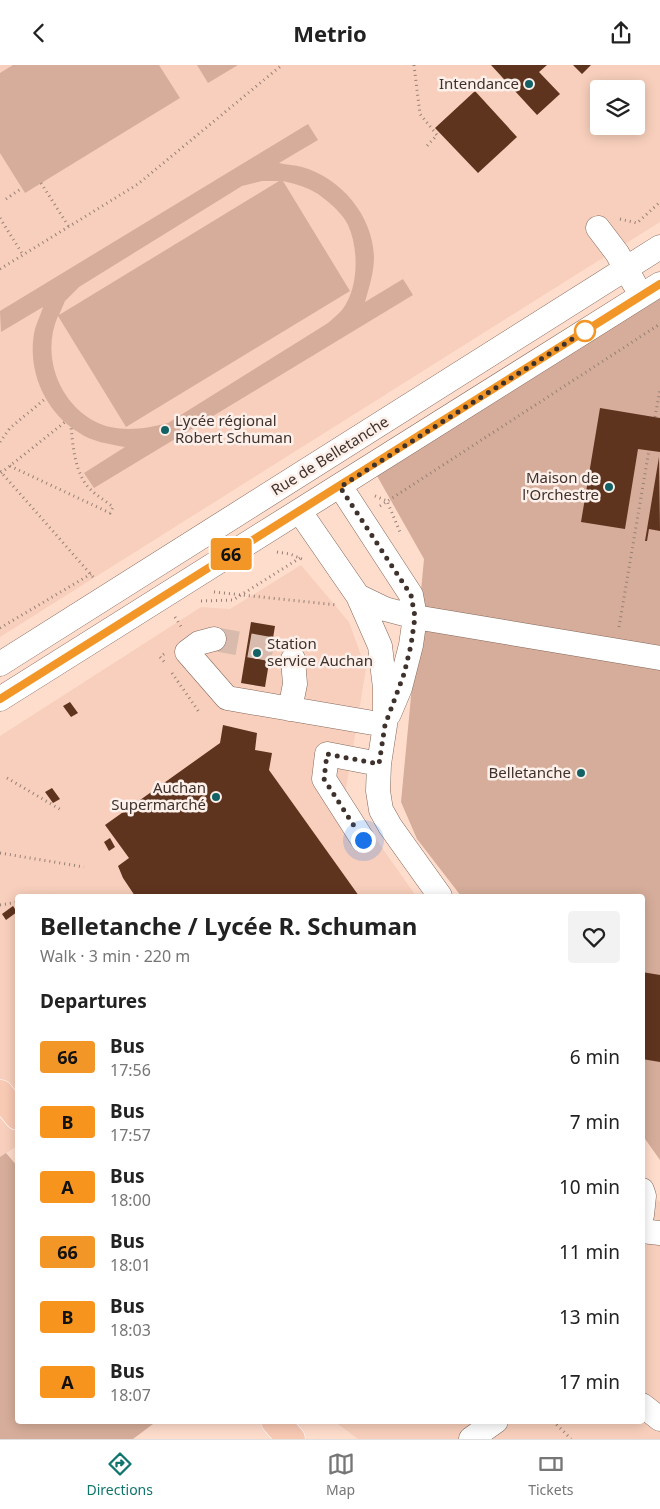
<!DOCTYPE html>
<html lang="en">
<head>
<meta charset="utf-8">
<style>
	body { margin:0; font-family:"Noto Sans",sans-serif; background:#f2f2f2; color:#222; height:100vh; display:flex; flex-direction:column; font-size:19px; white-space:nowrap }
	* { box-sizing:border-box; margin:0 }
	p { font-size:16px; color:#767676 }
	.icon { flex:none; width:28px; height:28px; fill:none; stroke:currentColor; stroke-width:2; stroke-linecap:round; stroke-linejoin:round }
	.map { position:relative; flex:1; overflow:hidden }
	.sheet { position:absolute; left:15px; top:829px; width:630px; height:530px; display:flex; flex-direction:column; background:#fff; border-radius:5px; box-shadow:0 2px 12px #0003 }
	.sheet>* { flex:none }
	.badge { padding:0 10px; border-radius:4px; font-size:18px; line-height:32px }
	.buttons { position:absolute; left:590px; top:15px; display:grid; gap:10px }
	.buttons a { display:grid; place-items:center; width:55px; height:55px; border-radius:5px; background:#fff; box-shadow:0 2px 12px #0003; font-size:25px }
	.you { position:absolute; width:25px; height:25px; margin:-12px; border:4px solid #fff; border-radius:50%; background:#1a73e8; box-shadow:0 0 0 8px #1a73e833 }
	.map>.badge { position:absolute; translate:-50% -50%; box-shadow:0 0 0 2px #fff }
	h2 { padding:0 25px; font-size:19px; line-height:45px }
	.round { display:grid; place-items:center; flex:none; width:52px; height:52px; border-radius:5px; background:#f2f2f2 }
	.summary { display:flex; align-items:center; justify-content:space-between; height:85px; padding:0 25px }
	h1 { font-size:24px; font-weight:700; line-height:38px }
	ul { padding:0; list-style:none }
	li { display:flex; align-items:center; gap:15px; height:65px; padding:0 25px }
	li div { flex:1 }
	li b { display:block; font-size:19px }
	li em { font-style:normal }
	li .badge { min-width:55px; font-weight:700; text-align:center }
	header { display:flex; justify-content:space-between; align-items:center; height:65px; padding:0 25px; background:#fff; font-size:22px; font-weight:700 }
	.menu { display:flex; justify-content:space-around; align-items:center; height:70px; border-top:1px solid #e0e0e0; background:#fff; font-size:14px; color:#767676 }
	.menu a { display:grid; justify-items:center; gap:2px }
	.menu .current { color:#0f766e }
	.map>svg:first-child { display:block }
	.built { fill:#f8cfbc; fill-rule:evenodd }
	.green { fill:#d6ad9a; fill-rule:evenodd }
	.building { fill:#5f341f }
	.lines { fill:none; stroke-linecap:round; stroke-linejoin:round }
	.minor-tunnel { stroke:#d9bbad; stroke-width:24; stroke-dasharray:24 12; stroke-linecap:butt }
	.minor-casing { stroke:#846759; stroke-width:25 }
	.major-casing { stroke:#fff; stroke-width:29 }
	.path { stroke:#968075; stroke-width:3; stroke-dasharray:1 4; stroke-linecap:butt }
	.minor { stroke:#fff; stroke-width:24 }
	.major { stroke:#f8c9b3; stroke-width:28 }
	.line-casing { stroke:#fff; stroke-width:11 }
	.line { stroke:#f29627; stroke-width:8 }
	.walk { stroke:#3f322c; stroke-width:5; stroke-dasharray:0 9 }
	.poi-dot { fill:#126265; stroke:#fdefe9; stroke-width:2 }
	.stop-dot { fill:#fff; stroke:#f29627; stroke-width:2.5 }
	.labels { text-anchor:middle; stroke-width:5; stroke-linejoin:round; paint-order:stroke }
	.poi-label { font-size:15px; fill:#3f322c; stroke:#fdefe9; text-anchor:end }
	.street-label { font-size:15px; fill:#3f322c; stroke:#fdefe9 }
</style>
</head>
<body>
<header><svg class="icon" aria-label="back" viewBox="0 0 24 24"><path d="M15 5l-7 7 7 7"/></svg>Metrio<svg class="icon" aria-label="share" viewBox="0 0 24 24"><path d="M12 15V3M7 8l5-5 5 5M5 13v7h14v-7"/></svg></header>
<div class="map">
<svg width="660" height="1374" viewBox="0 0 660 1374">
	<rect width="100%" height="100%" fill="#ffddcd"/>
	<path class="built" d="M 0,0 L 660,0 L 660,157 L 0,572 ZM 599,24 L 636,24 L 636,61 L 599,61 Z
		M 301,500 L 349,557 L 366,604 L 345,730 L 416,831 L 18,831 L 17,1081 L 0,1092 L 0,671 L 201,542 L 230,544 Z
		M 643,1131 L 660,1136 L 660,1374 L 358,1374 L 334,1356 L 642,1356 Z"/>
	<path class="green" d="M 13,0 L 159,0 L 180,33 L 25,128 L 0,88 L 0,8 Z
		M 197,0 L 238,0 L 208,18 Z
		M 308,59 L 318,75 L 279,98 C 287,100 295,100 302,102 C 341,113 373,151 374,192 C 374,208 369,222 365,237 L 403,214 L 413,230 L 94,423 L 84,408 L 125,382 C 109,379 92,377 78,367 C 44,346 26,303 35,264 C 37,257 41,249 43,242 L 1,267 L 0,246 ZM 262,116 L 279,116 L 59,250 L 65,236 L 79,222 L 242,121 ZM 283,116 C 296,119 311,123 322,132 C 331,139 343,149 348,160 C 359,184 359,223 342,245 C 338,249 333,254 328,258 L 168,358 C 145,364 118,368 96,357 C 58,338 41,289 58,251 L 126,362 L 350,226 Z
		M 660,219 L 660,1095 L 643,1071 L 642,831 L 461,831 L 417,774 L 401,737 L 424,494 L 372,402 Z
		M 6,1088 L 18,1102 L 18,1356 L 157,1356 L 133,1374 L 0,1374 L 0,1092 Z"/>
	<path class="building" d="M 491,0 L 547,0 L 539,7 L 560,29 L 537,50 Z
		M 573,0 L 591,0 L 582,9 Z
		M 475,26 L 517,72 L 478,108 L 435,63 Z
		M 600,343 L 660,353 L 660,387 L 638,384 L 625,464 L 581,457 Z
		M 659,392 L 660,466 L 649,464 L 647,476 L 645,476 Z
		M 251,557 L 275,561 L 265,622 L 241,618 Z
		M 70,637 L 78,648 L 71,652 L 63,641 Z
		M 223,660 L 257,668 L 255,685 L 272,688 L 269,705 L 359,831 L 135,831 L 123,813 L 118,801 L 129,793 L 105,760 L 220,678 Z
		M 52,723 L 60,734 L 53,738 L 45,727 Z
		M 110,773 L 115,782 L 109,786 L 104,777 Z
		M 13,841 L 17,847 L 6,855 L 2,849 Z
		M 642,907 L 660,910 L 660,997 L 642,994 Z"/>
	<g class="lines">
		<path class="minor-tunnel" d="M 214,574 L 281,586 L 293,594"/>
		<g class="minor-casing">
			<path id="minor" d="M 598,163 L 617,188 L 634,218
				M 340,421 L 411,530 L 415,552 L 411,580 L 400,623 L 389,649
				M 300,447 L 358,531 L 380,581 L 385,623 L 385,660 L 379,699 L 378,726 L 381,745 L 390,761 L 440,831
				M 358,531 L 385,544 L 415,552 L 660,593
				M 214,574 L 199,578 L 187,587 L 227,633 L 385,660
				M 0,599 L 660,182
				M 0,634 L 660,219
				M 290,644 L 295,619 L 293,594
				M 363,775 L 324,714 L 327,689 L 379,699
				M 642,1125 L 644,1131 L 642,1150
				M 642,1166 L 660,1168
				M 642,1340 L 660,1354
				M 471,1374 L 496,1356"/>
		</g>
		<g class="major-casing">
			<path id="major" d="M 0,1029 L 18,1051
				M 275,1356 L 291,1374"/>
		</g>
		<path class="path" d="M 414,0 L 420,49 L 437,70 L 427,81
			M 41,118 L 69,162
			M 6,134 L 22,123
			M 0,153 L 23,190
			M 620,154 L 637,158 L 660,137
			M 0,204 L 138,119 L 282,0
			M 655,352 L 660,324
			M 0,377 L 10,363 L 45,334
			M 10,401 L 110,448 L 113,442 C 106,436 97,431 91,425 C 75,410 73,382 71,362
			M 0,406 L 94,513
			M 1,408 L 65,357
			M 375,431 L 387,436 L 400,467
			M 380,441 L 660,259
			M 277,487 L 290,489 L 302,494
			M 214,527 L 337,540
			M 201,536 L 233,535 L 303,491
			M 175,552 L 182,563
			M 619,562 L 649,385
			M 0,563 L 91,509
			M 164,589 L 160,592 L 166,599
			M 172,608 L 199,647
			M 7,713 L 63,746
			M 0,788 L 84,802
			M 44,831 L 49,830
			M 0,840 L 18,837
			M 553,1356 L 571,1374"/>
		<use href="#minor" class="minor"/>
		<use href="#major" class="major"/>
	</g>
	<g class="lines">
		<g class="line-casing">
			<path id="line" d="M 0,634 L 660,219"/>
		</g>
		<use href="#line" class="line"/>
		<path class="walk" d="M 363,775 L 324,714 L 327,689 L 379,699 L 385,660 L 404,609 L 411,580 L 415,552 L 411,530 L 340,422 L 585,266"/>
	</g>
	<g class="poi-dot">
		<circle cx="529" cy="19" r="5"/>
		<circle cx="165" cy="365" r="5"/>
		<circle cx="609" cy="422" r="5"/>
		<circle cx="257" cy="588" r="5"/>
		<circle cx="581" cy="708" r="5"/>
		<circle cx="216" cy="732" r="5"/>
	</g>
	<circle class="stop-dot" cx="585" cy="266" r="10"/>
	<g class="labels">
		<g class="poi-label">
			<text x="519" y="24">Intendance</text>
			<text x="175" y="361" text-anchor="start">Lycée régional<tspan x="175" dy="17">Robert Schuman</tspan></text>
			<text x="599" y="418">Maison de<tspan x="599" dy="17">l'Orchestre</tspan></text>
			<text x="267" y="584" text-anchor="start">Station<tspan x="267" dy="17">service Auchan</tspan></text>
			<text x="571" y="713">Belletanche</text>
			<text x="206" y="728">Auchan<tspan x="206" dy="17">Supermarché</tspan></text>
		</g>
		<g class="street-label">
			<text transform="translate(330 391) rotate(-32)" y="5">Rue de Belletanche</text>
		</g>
	</g>
</svg>
<div class="buttons">
<a><svg class="icon" aria-label="layers" viewBox="0 0 24 24"><path d="M12 4l9 5-9 5-9-5zM3 14l9 5 9-5"/></svg></a>
</div>
<div class="you" style="left:363px;top:775px"></div>
<b class="badge" style="left:231px;top:489px;background:#f29627;color:#111">66</b>
<section class="sheet">
<div class="summary"><div><h1>Belletanche / Lycée R. Schuman</h1><p>Walk · 3 min · 220 m</p></div><a class="round"><svg class="icon" aria-label="heart" viewBox="0 0 24 24"><path d="M12 20l-8-8c-3-5 5-10 8-4 3-6 11-1 8 4z"/></svg></a></div>
<h2>Departures</h2>
<ul>
<li><span class="badge" style="background:#f29627;color:#111">66</span><div><b>Bus</b><p>17:56</p></div><em>6 min</em></li>
<li><span class="badge" style="background:#f7941d;color:#111">B</span><div><b>Bus</b><p>17:57</p></div><em>7 min</em></li>
<li><span class="badge" style="background:#f7941d;color:#111">A</span><div><b>Bus</b><p>18:00</p></div><em>10 min</em></li>
<li><span class="badge" style="background:#f29627;color:#111">66</span><div><b>Bus</b><p>18:01</p></div><em>11 min</em></li>
<li><span class="badge" style="background:#f7941d;color:#111">B</span><div><b>Bus</b><p>18:03</p></div><em>13 min</em></li>
<li><span class="badge" style="background:#f7941d;color:#111">A</span><div><b>Bus</b><p>18:07</p></div><em>17 min</em></li>
</ul>
</section>
</div>
<nav class="menu">
<a class="current"><svg class="icon" aria-label="directions" viewBox="0 0 24 24"><path d="M12 3l9 9-9 9-9-9zM9 14v-3h6M13 9l2 2-2 2"/></svg>Directions</a>
<a><svg class="icon" aria-label="map" viewBox="0 0 24 24"><path d="M3 6l6-2 6 2 6-2v14l-6 2-6-2-6 2zM9 4v14M15 6v14"/></svg>Map</a>
<a><svg class="icon" aria-label="tickets" viewBox="0 0 24 24"><path d="M3 7h18v10H3zM15 7v10"/></svg>Tickets</a>
</nav>
</body>
</html>
